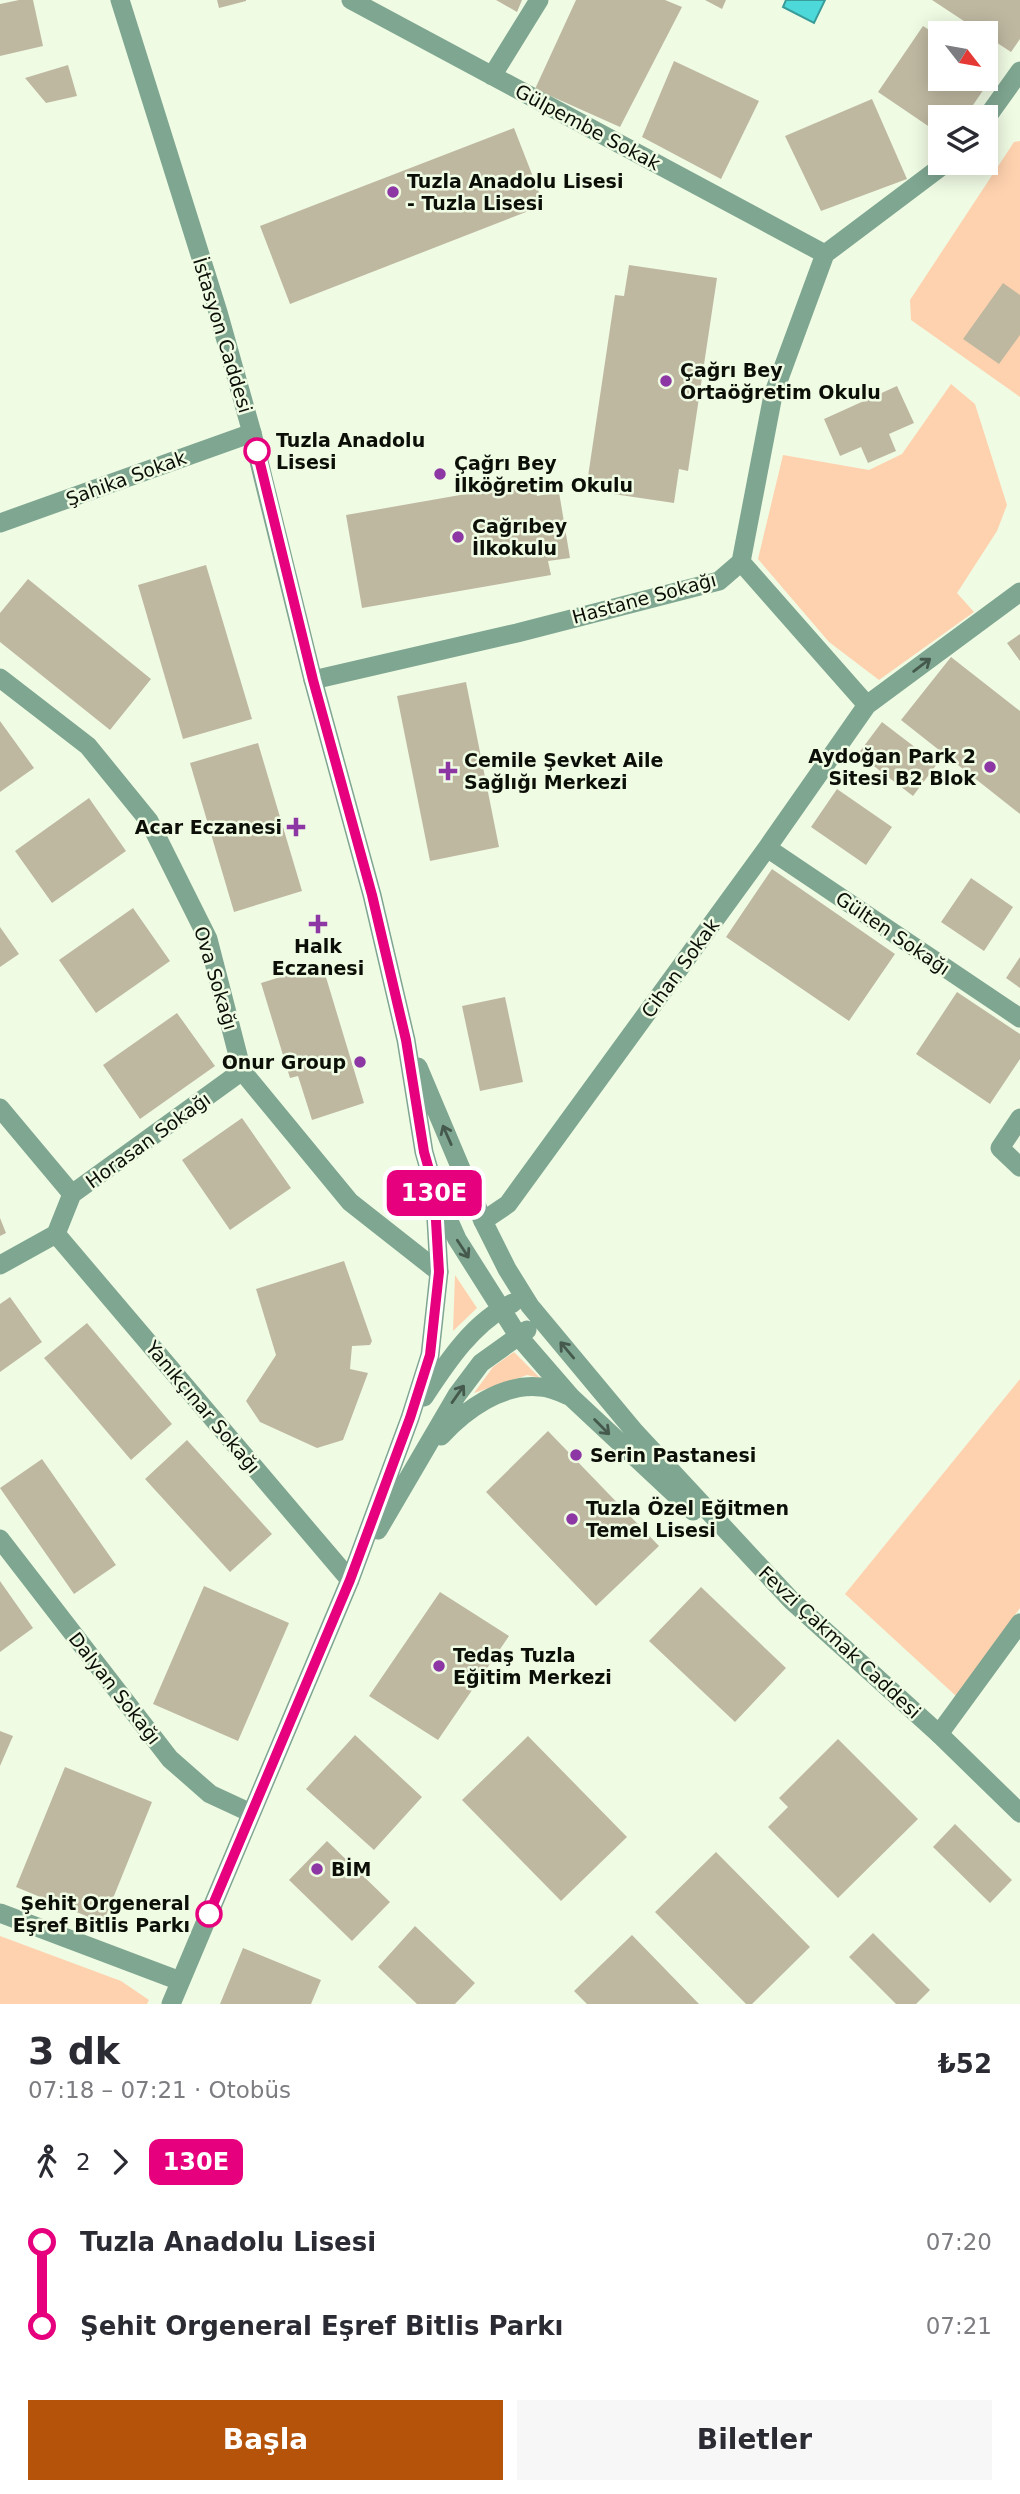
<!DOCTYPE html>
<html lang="tr">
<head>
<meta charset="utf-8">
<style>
	body { margin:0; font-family:"DejaVu Sans",sans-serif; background:#f7f7f7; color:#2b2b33; height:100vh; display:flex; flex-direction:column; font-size:26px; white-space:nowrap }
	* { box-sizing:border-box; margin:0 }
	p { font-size:23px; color:#7c7c81 }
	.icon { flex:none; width:38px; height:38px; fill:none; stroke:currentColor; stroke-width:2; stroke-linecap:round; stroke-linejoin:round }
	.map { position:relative; height:2004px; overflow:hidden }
	.drawer { display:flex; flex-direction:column; background:#fff; flex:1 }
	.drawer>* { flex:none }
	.badge { padding:0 14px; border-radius:10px; font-size:24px; line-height:46px }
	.needle { width:46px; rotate:121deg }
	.tools { position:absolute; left:928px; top:21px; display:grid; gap:14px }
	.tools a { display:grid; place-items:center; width:70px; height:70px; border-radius:0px; background:#fff; box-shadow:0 4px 18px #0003; font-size:35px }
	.map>.badge { position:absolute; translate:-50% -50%; box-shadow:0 0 0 4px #fff }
	.legs { display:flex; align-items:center; gap:10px; height:77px; padding:0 28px; font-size:23px }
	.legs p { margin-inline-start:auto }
	.overview { display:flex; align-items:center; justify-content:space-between; height:119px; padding:0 28px }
	h1 { font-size:38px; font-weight:700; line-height:52px }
	.primary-button { display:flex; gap:14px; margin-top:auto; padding:14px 28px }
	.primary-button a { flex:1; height:80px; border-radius:0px; background:#b45309; color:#fff; font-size:28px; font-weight:700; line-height:80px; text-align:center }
	.primary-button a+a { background:#f7f7f7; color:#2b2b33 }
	ul { padding:0 28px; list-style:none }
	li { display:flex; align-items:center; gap:24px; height:84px; font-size:26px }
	li i { display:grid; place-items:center; width:10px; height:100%; margin:0 9px; background:currentColor }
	li i::after { content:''; width:18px; height:18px; margin:-9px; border:5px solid; border-radius:50%; background:#fff }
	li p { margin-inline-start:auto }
	li:first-child i { background:linear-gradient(#0000 50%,currentColor 0) }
	li:last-child i { background:linear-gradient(currentColor 50%,#0000 0) }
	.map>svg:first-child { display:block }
	.green { fill:#fed2af }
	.water { fill:#4dd9d9; stroke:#399c9a; stroke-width:2 }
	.building { fill:#bfb8a1 }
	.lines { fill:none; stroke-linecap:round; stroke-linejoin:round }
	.minor { stroke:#7fa691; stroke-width:19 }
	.tertiary { stroke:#7fa691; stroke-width:19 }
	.oneway { stroke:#455a4c }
	.line-1-casing { stroke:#fff; stroke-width:16 }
	.line-1 { stroke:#e6007e; stroke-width:10 }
	.poi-dot { fill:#8d37a4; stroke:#f0fbe4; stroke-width:2.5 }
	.stop-1-dot { fill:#fff; stroke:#e6007e; stroke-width:3.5 }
	.labels { text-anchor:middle; stroke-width:5; stroke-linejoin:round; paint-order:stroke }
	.street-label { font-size:19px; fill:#0b0f07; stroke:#f0fbe4 }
	.poi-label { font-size:19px; font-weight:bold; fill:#0b0f07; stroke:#f0fbe4; text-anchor:start }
	.stop-label { font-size:19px; font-weight:bold; fill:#0b0f07; stroke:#f0fbe4; text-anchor:start }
</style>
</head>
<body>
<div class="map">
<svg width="1020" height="2004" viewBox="0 0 1020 2004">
	<rect width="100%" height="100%" fill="#f0fbe4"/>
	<path class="green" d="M 1020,141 L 1020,397 L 911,320 L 910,300 L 1014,142 Z
		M 951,384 L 975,404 L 1007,505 L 997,531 L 957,593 L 974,612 L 879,680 L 829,642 L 758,559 L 783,455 L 869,470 L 902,454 Z
		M 455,1275 L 477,1308 L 453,1331 Z
		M 514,1352 L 540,1378 L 527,1375 L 474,1393 L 493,1367 Z
		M 1020,1379 L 1020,1608 L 956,1696 L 845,1594 Z
		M 0,1936 L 121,1981 L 149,2000 L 147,2004 L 0,2004 Z"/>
	<path class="water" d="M 786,0 L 825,0 L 814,23 L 783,7 Z"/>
	<path class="building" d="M 19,0 L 33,0 L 43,46 L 0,56 L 0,4 Z
		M 217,0 L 246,0 L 246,1 L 219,8 Z
		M 496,0 L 522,0 L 517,12 Z
		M 576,0 L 665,0 L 682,7 L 620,127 L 535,89 Z
		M 705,0 L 726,0 L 722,9 Z
		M 932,0 L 1020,0 L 1020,39 L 1011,52 Z
		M 923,26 L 940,37 L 940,79 L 985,79 L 985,68 L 994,74 L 965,117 L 940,117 L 940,134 L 878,92 Z
		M 674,61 L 759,101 L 721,179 L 642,137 Z
		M 68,65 L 77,96 L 46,103 L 25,78 Z
		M 872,99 L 907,179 L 821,211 L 785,136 Z
		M 514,128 L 544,205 L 290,304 L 260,226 Z
		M 629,265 L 717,278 L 688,471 L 679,469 L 674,503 L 586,490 L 615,295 L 624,296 Z
		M 1003,283 L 1020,295 L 1020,335 L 999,364 L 963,339 Z
		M 897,386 L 914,423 L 889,434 L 896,451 L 868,463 L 861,447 L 840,456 L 824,419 Z
		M 535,482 L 537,496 L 559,492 L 570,558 L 548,561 L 551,575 L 362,608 L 346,515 Z
		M 206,565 L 252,719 L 183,739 L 138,585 Z
		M 28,579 L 151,679 L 110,730 L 0,642 L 0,613 Z
		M 1020,634 L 1020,661 L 1007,643 Z
		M 951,657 L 1020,711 L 1020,814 L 901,720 Z
		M 466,682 L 499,847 L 430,861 L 397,696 Z
		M 0,721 L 34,768 L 0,792 Z
		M 882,722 L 937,764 L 913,796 L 858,754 Z
		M 258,743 L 302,891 L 234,912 L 190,763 Z
		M 837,789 L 892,827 L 866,865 L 811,827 Z
		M 89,798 L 126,851 L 52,903 L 15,851 Z
		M 772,869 L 895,954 L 849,1021 L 726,937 Z
		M 971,878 L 1013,907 L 984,951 L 941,922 Z
		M 133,908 L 170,961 L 96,1013 L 59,960 Z
		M 0,927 L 19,954 L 0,967 Z
		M 1020,957 L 1020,988 L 1006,978 Z
		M 322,964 L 364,1103 L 312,1120 L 298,1076 L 290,1078 L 261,983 Z
		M 957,992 L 1020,1034 L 1020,1059 L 990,1104 L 916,1054 Z
		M 505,997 L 523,1082 L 480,1091 L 462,1006 Z
		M 177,1013 L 215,1066 L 140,1119 L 103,1065 Z
		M 242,1118 L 291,1188 L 230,1230 L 182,1160 Z
		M 0,1218 L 6,1233 L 0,1236 Z
		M 344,1261 L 372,1341 L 370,1345 L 352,1346 L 350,1369 L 368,1373 L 343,1440 L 317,1448 L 260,1422 L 246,1401 L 276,1355 L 256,1289 Z
		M 10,1297 L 42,1342 L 0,1372 L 0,1304 Z
		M 87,1323 L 172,1424 L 131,1460 L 44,1358 Z
		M 548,1431 L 659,1546 L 596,1606 L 486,1492 Z
		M 187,1440 L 272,1534 L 230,1572 L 145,1479 Z
		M 42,1459 L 116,1565 L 74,1594 L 0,1488 Z
		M 0,1581 L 33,1628 L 0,1652 Z
		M 204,1586 L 289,1623 L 238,1741 L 153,1704 Z
		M 701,1587 L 786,1668 L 735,1722 L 649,1641 Z
		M 440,1592 L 509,1636 L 438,1740 L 369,1696 Z
		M 0,1731 L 13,1736 L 0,1766 Z
		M 355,1735 L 422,1797 L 374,1850 L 306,1789 Z
		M 528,1736 L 627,1837 L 561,1901 L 462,1800 Z
		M 838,1739 L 918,1819 L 838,1898 L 768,1827 L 788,1807 L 779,1798 Z
		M 65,1767 L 152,1802 L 103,1923 L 16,1887 Z
		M 955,1824 L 1012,1880 L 990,1903 L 933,1847 Z
		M 327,1841 L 390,1902 L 352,1941 L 289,1880 Z
		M 716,1852 L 810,1947 L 752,2004 L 746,2004 L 655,1912 Z
		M 415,1926 L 475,1983 L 455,2004 L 417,2004 L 378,1967 Z
		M 873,1933 L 930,1990 L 916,2004 L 896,2004 L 849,1957 Z
		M 632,1935 L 699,2004 L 587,2004 L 574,1991 Z
		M 243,1948 L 321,1980 L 311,2004 L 220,2004 Z"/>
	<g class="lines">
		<path class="minor" d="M 351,0 L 825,254
			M 492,76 L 539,0
			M 985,120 L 1020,71
			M 825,254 L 946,163
			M 0,523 L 252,433
			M 0,678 L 88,746 L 149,821 L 208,939 L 242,1071 L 350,1202 L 439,1272
			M 313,680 L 517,633 L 719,581 L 741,562 L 773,395 L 825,254
			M 867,705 L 1020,592
			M 767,848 L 1020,1018
			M 0,1108 L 72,1194
			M 1020,1118 L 1000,1148 L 1020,1167
			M 483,1221 L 508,1204 L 767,848 L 867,705 L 741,562
			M 56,1234 L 350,1580
			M 0,1265 L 56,1234 L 72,1194 L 242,1071
			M 0,1539 L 170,1759 L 210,1794 L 251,1813
			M 939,1734 L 1020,1623
			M 0,1913 L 180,1981"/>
		<path class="tertiary" d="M 120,0 L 218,312 L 252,433 L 313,680 L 372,895 L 406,1040 L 424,1152 L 434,1187 L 439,1272 L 430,1355 L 410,1418 L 350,1580 L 171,2004
			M 418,1067 L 483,1221 L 507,1269 L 530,1306 L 635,1432 L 792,1601 L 939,1734 L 1020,1813
			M 440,1201 L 457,1239 L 519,1337 L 571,1397 L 693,1511
			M 424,1397 C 447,1362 474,1321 513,1303
			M 441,1436 C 465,1410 502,1383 540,1387 C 550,1387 562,1393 571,1397
			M 378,1530 L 457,1395 L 481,1363 L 527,1330"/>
	</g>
	<defs><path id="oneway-shaft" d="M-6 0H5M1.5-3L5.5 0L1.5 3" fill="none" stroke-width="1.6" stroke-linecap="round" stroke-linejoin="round" transform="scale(1.75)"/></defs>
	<g class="oneway">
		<use href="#oneway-shaft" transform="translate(922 665) rotate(-37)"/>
		<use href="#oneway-shaft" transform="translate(447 1135) rotate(-114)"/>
		<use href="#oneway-shaft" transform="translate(463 1249) rotate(57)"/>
		<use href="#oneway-shaft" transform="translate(567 1350) rotate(-130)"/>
		<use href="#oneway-shaft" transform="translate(458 1394) rotate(-55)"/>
		<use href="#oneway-shaft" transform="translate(602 1427) rotate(45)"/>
	</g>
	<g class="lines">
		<g class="line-1-casing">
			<path id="line-1" d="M 209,1914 L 350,1580 L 410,1418 L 430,1355 L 439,1272 L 434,1187 L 424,1152 L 406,1040 L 372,895 L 313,680 L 257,451"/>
		</g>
		<use href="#line-1" class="line-1"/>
	</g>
	<g class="poi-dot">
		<circle cx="393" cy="192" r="7"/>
		<circle cx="666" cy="381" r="7"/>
		<circle cx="440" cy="474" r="7"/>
		<circle cx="458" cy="537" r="7"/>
		<circle cx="990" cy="767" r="7"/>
		<path d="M444.5 760.5h7v7h7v7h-7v7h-7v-7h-7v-7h7z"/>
		<path d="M292.5 816.5h7v7h7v7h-7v7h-7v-7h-7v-7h7z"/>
		<path d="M314.5 913.5h7v7h7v7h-7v7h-7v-7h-7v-7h7z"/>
		<circle cx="360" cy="1062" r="7"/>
		<circle cx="576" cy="1455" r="7"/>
		<circle cx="572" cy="1519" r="7"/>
		<circle cx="439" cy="1666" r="7"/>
		<circle cx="317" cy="1869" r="7"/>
	</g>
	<g class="stop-1-dot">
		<circle cx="257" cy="451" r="12"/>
		<circle cx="209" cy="1914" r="12"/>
	</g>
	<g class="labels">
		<g class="street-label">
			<text transform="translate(588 127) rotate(28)" y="7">Gülpembe Sokak</text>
			<text transform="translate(223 335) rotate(73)" y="7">İstasyon Caddesi</text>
			<text transform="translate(126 478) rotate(-20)" y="7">Şahika Sokak</text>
			<text transform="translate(644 598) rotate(-15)" y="7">Hastane Sokağı</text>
			<text transform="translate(893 933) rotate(34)" y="7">Gülten Sokağı</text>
			<text transform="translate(680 968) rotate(-54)" y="7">Cihan Sokak</text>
			<text transform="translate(216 978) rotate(73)" y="7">Ova Sokağı</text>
			<text transform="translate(148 1140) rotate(-36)" y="7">Horasan Sokağı</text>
			<text transform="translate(203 1407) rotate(50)" y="7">Yanıkçınar Sokağı</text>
			<text transform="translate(840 1642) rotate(43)" y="7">Fevzi Çakmak Caddesi</text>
			<text transform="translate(115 1688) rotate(52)" y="7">Dalyan Sokağı</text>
		</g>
		<g class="poi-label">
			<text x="407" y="188">Tuzla Anadolu Lisesi<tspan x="407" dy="22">- Tuzla Lisesi</tspan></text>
			<text x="680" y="377">Çağrı Bey<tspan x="680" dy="22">Ortaöğretim Okulu</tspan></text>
			<text x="454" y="470">Çağrı Bey<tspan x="454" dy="22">İlköğretim Okulu</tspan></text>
			<text x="472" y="533">Cağrıbey<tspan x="472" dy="22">İlkokulu</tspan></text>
			<text x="976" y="763" text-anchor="end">Aydoğan Park 2<tspan x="976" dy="22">Sitesi B2 Blok</tspan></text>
			<text x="464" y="767">Cemile Şevket Aile<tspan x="464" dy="22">Sağlığı Merkezi</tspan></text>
			<text x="282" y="834" text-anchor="end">Acar Eczanesi</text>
			<text x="318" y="953" text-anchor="middle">Halk<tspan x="318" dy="22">Eczanesi</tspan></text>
			<text x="346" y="1069" text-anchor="end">Onur Group</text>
			<text x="590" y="1462">Serin Pastanesi</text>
			<text x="586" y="1515">Tuzla Özel Eğitmen<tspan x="586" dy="22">Temel Lisesi</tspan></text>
			<text x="453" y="1662">Tedaş Tuzla<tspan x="453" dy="22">Eğitim Merkezi</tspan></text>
			<text x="331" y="1876">BİM</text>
		</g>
		<g class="stop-label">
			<text x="276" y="447">Tuzla Anadolu<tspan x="276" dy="22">Lisesi</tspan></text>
			<text x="190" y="1910" text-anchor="end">Şehit Orgeneral<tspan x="190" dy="22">Eşref Bitlis Parkı</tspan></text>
		</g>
	</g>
</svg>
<div class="tools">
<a><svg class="needle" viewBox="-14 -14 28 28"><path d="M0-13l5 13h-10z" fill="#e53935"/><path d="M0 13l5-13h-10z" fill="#7c7c81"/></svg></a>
<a><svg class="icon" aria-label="layers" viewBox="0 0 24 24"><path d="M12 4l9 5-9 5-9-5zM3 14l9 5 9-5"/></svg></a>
</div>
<b class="badge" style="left:434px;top:1193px;background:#e6007e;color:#fff">130E</b>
</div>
<section class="drawer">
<div class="overview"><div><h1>3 dk</h1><p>07:18 – 07:21 · Otobüs</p></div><b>₺52</b></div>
<div class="legs"><svg class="icon" aria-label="walk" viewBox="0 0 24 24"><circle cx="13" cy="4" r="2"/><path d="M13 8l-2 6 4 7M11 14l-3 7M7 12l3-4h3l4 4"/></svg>2<svg class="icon" aria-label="forward" viewBox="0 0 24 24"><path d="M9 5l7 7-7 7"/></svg><b class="badge" style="background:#e6007e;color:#fff">130E</b></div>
<ul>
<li><i style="color:#e6007e"></i><b>Tuzla Anadolu Lisesi</b><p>07:20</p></li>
<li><i style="color:#e6007e"></i><b>Şehit Orgeneral Eşref Bitlis Parkı</b><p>07:21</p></li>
</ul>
<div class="primary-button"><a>Başla</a><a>Biletler</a></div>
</section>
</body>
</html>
